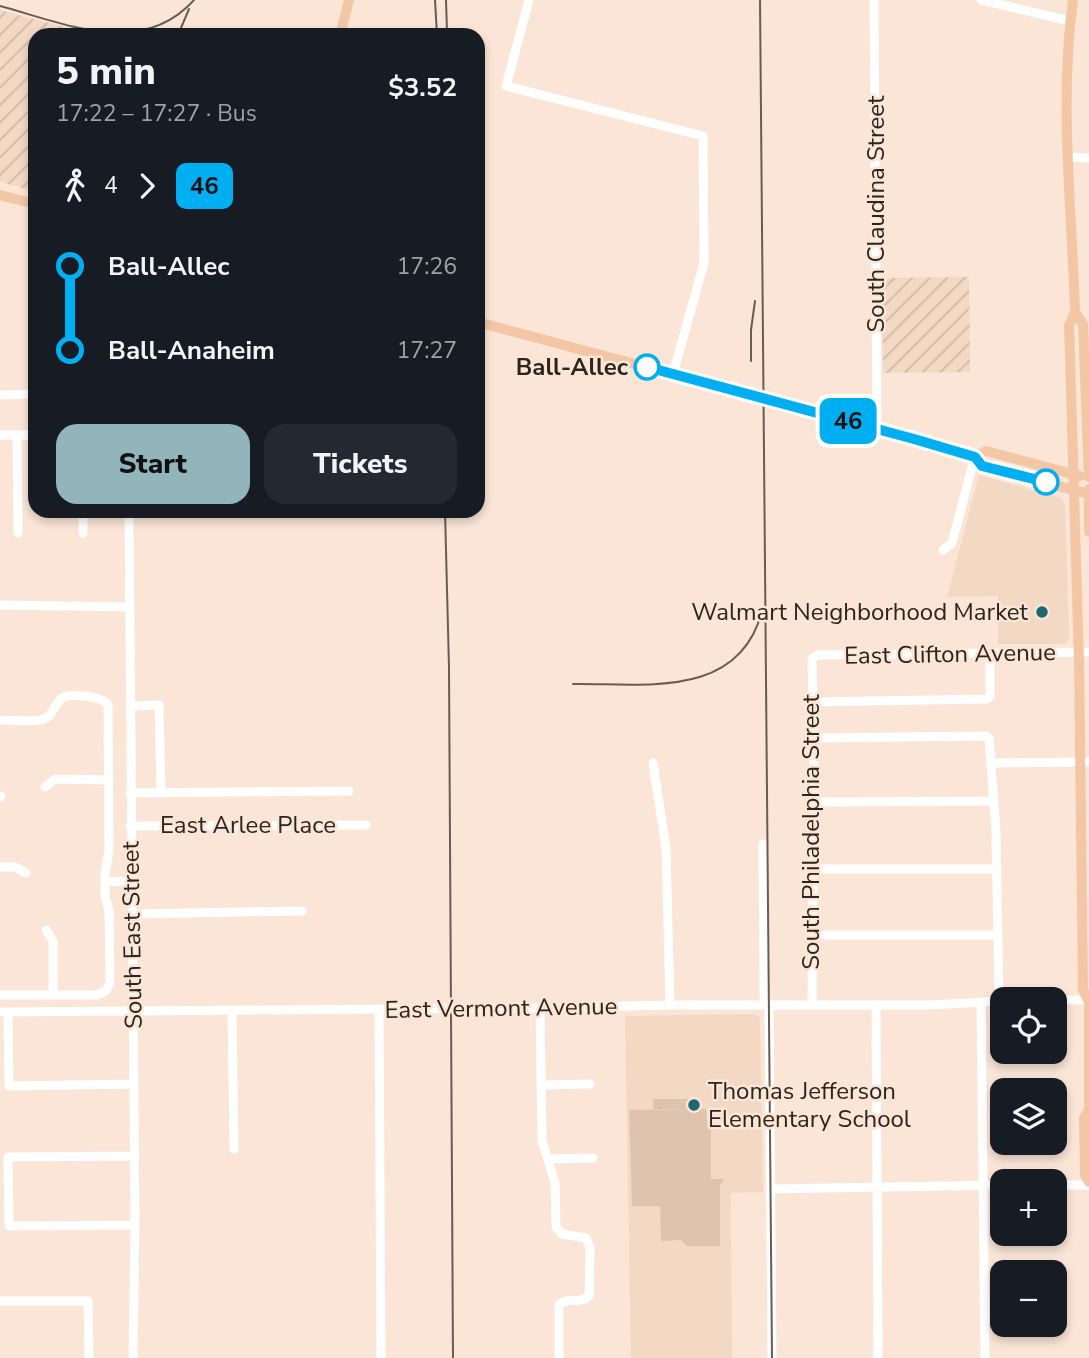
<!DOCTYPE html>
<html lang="en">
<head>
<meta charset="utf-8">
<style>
	body { margin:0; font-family:"Nunito Sans",sans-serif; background:#242831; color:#f1f3f6; height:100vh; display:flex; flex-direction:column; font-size:26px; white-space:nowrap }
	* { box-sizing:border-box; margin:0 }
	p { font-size:23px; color:#9ea1a6 }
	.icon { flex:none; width:38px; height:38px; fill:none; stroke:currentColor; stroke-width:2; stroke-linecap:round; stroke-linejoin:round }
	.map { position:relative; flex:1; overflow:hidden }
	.drawer { position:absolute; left:28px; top:28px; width:457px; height:490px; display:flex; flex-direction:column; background:#171b24; border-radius:21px; box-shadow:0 4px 10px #0003 }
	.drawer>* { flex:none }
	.badge { padding:0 14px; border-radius:10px; font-size:24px; line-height:46px }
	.tools { position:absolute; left:990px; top:987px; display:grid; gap:14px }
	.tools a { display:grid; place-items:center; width:77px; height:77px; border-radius:14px; background:#171b24; box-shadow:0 4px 10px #0003; font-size:35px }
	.map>.badge { position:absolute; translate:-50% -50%; box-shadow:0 0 0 4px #fff }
	.legs { display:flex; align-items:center; gap:10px; height:77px; padding:0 28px; font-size:23px }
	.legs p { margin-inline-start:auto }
	.head { display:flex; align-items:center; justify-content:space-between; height:119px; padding:0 28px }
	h1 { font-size:38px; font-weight:800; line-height:52px }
	.cta { display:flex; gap:14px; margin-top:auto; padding:14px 28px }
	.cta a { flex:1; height:80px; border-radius:21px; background:#92b4bb; color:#111; font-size:28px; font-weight:800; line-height:80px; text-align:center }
	.cta a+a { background:#242831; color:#f1f3f6 }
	ul { padding:0 28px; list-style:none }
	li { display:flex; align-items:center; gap:24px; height:84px; font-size:26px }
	li i { display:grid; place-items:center; width:10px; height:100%; margin:0 9px; background:currentColor }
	li i::after { content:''; width:18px; height:18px; margin:-9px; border:5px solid; border-radius:50%; background:#171b24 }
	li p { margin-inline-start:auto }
	li:first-child i { background:linear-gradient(#0000 50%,currentColor 0) }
	li:last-child i { background:linear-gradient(currentColor 50%,#0000 0) }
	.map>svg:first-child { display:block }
	.built { fill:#f3d8c4 }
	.industrial { fill:url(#industrial-furrows) }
	.grass { fill:#dec3af }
	.park { fill:url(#park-tufts) }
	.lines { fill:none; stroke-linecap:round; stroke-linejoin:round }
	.minor { stroke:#fff; stroke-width:9 }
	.major { stroke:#f3c7a5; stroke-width:10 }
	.rail { stroke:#685c54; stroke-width:2 }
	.line-1-casing { stroke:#fff; stroke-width:16 }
	.line-1 { stroke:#00aff2; stroke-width:10 }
	.stop-1-dot { fill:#fff; stroke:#00aff2; stroke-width:3.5 }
	.poi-dot { fill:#1d6872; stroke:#fae5d6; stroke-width:2.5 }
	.labels { text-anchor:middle; stroke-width:5; stroke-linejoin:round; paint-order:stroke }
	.street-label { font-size:24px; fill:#2c241e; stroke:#fae5d6 }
	.stop-label { font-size:24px; font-weight:bold; fill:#2c241e; stroke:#fae5d6; text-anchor:end }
	.poi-label { font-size:24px; fill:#2c241e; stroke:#fae5d6; text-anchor:end }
</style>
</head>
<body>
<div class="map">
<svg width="1089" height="1358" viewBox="0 0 1089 1358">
	<defs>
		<pattern id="industrial-furrows" width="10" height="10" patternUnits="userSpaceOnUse" patternTransform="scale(1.75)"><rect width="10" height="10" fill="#f3d8c4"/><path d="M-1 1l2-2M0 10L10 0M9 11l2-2" fill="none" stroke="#d0b9a8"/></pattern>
		<pattern id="park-tufts" width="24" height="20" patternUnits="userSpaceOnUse" patternTransform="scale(1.75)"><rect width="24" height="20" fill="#dec3af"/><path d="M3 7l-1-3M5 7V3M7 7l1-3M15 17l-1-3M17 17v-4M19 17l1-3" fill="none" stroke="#bfa796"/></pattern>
	</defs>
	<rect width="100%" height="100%" fill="#fae5d6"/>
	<path class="built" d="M 979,475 L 1061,498 L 1065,504 L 1069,638 L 1065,644 L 998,644 L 998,596 L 947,597 Z
		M 756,1014 L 760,1018 L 763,1192 L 731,1193 L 732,1358 L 631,1358 L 625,1016 Z"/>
	<path class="industrial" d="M 0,10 L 94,35 L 35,35 L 35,191 L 0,182 Z
		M 969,277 L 970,372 L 883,373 L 882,278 Z"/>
	<path class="grass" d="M 706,1109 L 707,1119 L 711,1119 L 711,1179 L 725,1179 L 720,1185 L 720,1246 L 687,1246 L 681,1240 L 661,1241 L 660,1206 L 632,1206 L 629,1110 Z"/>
	<path class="park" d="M 653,1099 L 693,1099 L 693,1109 L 653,1109 Z"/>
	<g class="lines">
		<path class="minor" d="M 529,0 L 506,86 L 703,136 L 704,263 L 673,374
			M 874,0 L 877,429
			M 981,0 L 1070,21
			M 1069,157 L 1089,158
			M 0,395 L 35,394
			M 0,435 L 35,435
			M 17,435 L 18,533
			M 83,511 L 83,533
			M 129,511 L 135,1225 L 133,1358
			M 943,550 L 952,543 L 975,456
			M 0,605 L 130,607
			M 811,702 L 987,699 L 990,696 L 990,654
			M 130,706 L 159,705 L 161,792
			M 0,720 C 13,720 32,723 44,719 C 55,715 53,704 62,698 C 71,693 103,696 108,705 L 109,851 L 105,873 L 105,896 L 109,911 L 110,982 L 106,991 L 96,995 L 0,995
			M 814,738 L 986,736 L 989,738 L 996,831 L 999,1001
			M 653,763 L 666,848 L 670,1005
			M 992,763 L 1089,762
			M 45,787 L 55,779 L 109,780
			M 130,793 L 349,791
			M 0,797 L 1,796
			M 813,802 L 993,801
			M 130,826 L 366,825
			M 763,844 L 764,997 L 769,1006 L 772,1358
			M 0,867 L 15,867 L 26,873
			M 812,869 L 997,869
			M 105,882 L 131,881
			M 131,914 L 302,911
			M 46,930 L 53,941 L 53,995
			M 812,935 L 998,935
			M 1055,1000 L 1089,1000
			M 981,1002 L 985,1358
			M 812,1005 L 814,738 L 812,659 L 818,655 L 1089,652
			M 876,1005 L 878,1358
			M 540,1008 L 542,1141 L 555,1183 L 556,1227 L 562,1234 L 586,1238 L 590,1248 L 589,1296 C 580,1305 567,1296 559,1305 L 559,1358
			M 379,1009 L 381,1358
			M 232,1011 L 234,1149
			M 0,1012 L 540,1008 L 670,1005 L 929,1005 L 1003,1001
			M 8,1012 L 9,1086 L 133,1084
			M 541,1085 L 590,1084
			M 133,1156 L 8,1157 L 9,1226 L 135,1225
			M 548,1159 L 593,1158
			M 1055,1185 L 1089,1185
			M 770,1189 L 1003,1185
			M 0,1301 L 88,1301 L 89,1358"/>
		<path class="major" d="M 1073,0 C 1059,103 1072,209 1075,312 L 1069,325 L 1079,661 L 1083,990 L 1088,1000
			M 340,35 L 349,0
			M 0,195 L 35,204
			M 1075,312 L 1083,324 L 1089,477
			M 478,327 L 485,324 L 914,439 L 975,456 L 982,466 L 1089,494
			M 975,456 L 986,451 L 1080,476
			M 1089,489 L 1089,532
			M 1089,998 L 1089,1110 L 1084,1118 L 1085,1175 L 1089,1182"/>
		<path class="rail" d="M 435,0 L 437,35
			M 446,0 L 447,32
			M 760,0 L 772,1358
			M 0,6 C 64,23 141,59 194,0
			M 178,35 L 189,9
			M 751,361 L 751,330 L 755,301
			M 445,511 L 449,668 L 453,1358
			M 573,684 C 644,683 739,700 762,611"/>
	</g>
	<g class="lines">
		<g class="line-1-casing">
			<path id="line-1" d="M 647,367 L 914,439 L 975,457 L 982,466 L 1046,482"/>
		</g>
		<use href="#line-1" class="line-1"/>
	</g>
	<g class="stop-1-dot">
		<circle cx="647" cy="367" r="12"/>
		<circle cx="1046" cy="482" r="12"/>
	</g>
	<g class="poi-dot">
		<circle cx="1042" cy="612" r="7"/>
		<circle cx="694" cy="1105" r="7"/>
	</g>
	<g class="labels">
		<g class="street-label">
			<text transform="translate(876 214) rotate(-90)" y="8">South Claudina Street</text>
			<text transform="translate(950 654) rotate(-1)" y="8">East Clifton Avenue</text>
			<text x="248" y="833">East Arlee Place</text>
			<text transform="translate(811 832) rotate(-90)" y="8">South Philadelphia Street</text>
			<text transform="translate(132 935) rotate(-91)" y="8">South East Street</text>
			<text transform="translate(501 1008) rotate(-1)" y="8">East Vermont Avenue</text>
		</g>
		<g class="stop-label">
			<text x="628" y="375">Ball-Allec</text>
		</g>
		<g class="poi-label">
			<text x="1028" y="620">Walmart Neighborhood Market</text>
			<text x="708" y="1099" text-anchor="start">Thomas Jefferson<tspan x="708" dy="28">Elementary School</tspan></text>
		</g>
	</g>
</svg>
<div class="tools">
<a><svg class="icon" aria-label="locate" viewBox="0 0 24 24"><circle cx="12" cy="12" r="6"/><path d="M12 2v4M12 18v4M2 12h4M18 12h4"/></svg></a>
<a><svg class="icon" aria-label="layers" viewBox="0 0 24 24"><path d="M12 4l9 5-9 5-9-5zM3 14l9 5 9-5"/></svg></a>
<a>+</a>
<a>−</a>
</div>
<b class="badge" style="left:848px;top:421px;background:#00aff2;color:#111">46</b>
<section class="drawer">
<div class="head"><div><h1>5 min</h1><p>17:22 – 17:27 · Bus</p></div><b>$3.52</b></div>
<div class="legs"><svg class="icon" aria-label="walk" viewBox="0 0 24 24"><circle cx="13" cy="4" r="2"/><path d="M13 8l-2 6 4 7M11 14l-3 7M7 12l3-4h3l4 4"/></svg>4<svg class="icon" aria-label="forward" viewBox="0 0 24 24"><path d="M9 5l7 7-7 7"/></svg><b class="badge" style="background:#00aff2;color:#111">46</b></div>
<ul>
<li><i style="color:#00aff2"></i><b>Ball-Allec</b><p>17:26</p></li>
<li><i style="color:#00aff2"></i><b>Ball-Anaheim</b><p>17:27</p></li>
</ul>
<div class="cta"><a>Start</a><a>Tickets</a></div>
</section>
</div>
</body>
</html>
